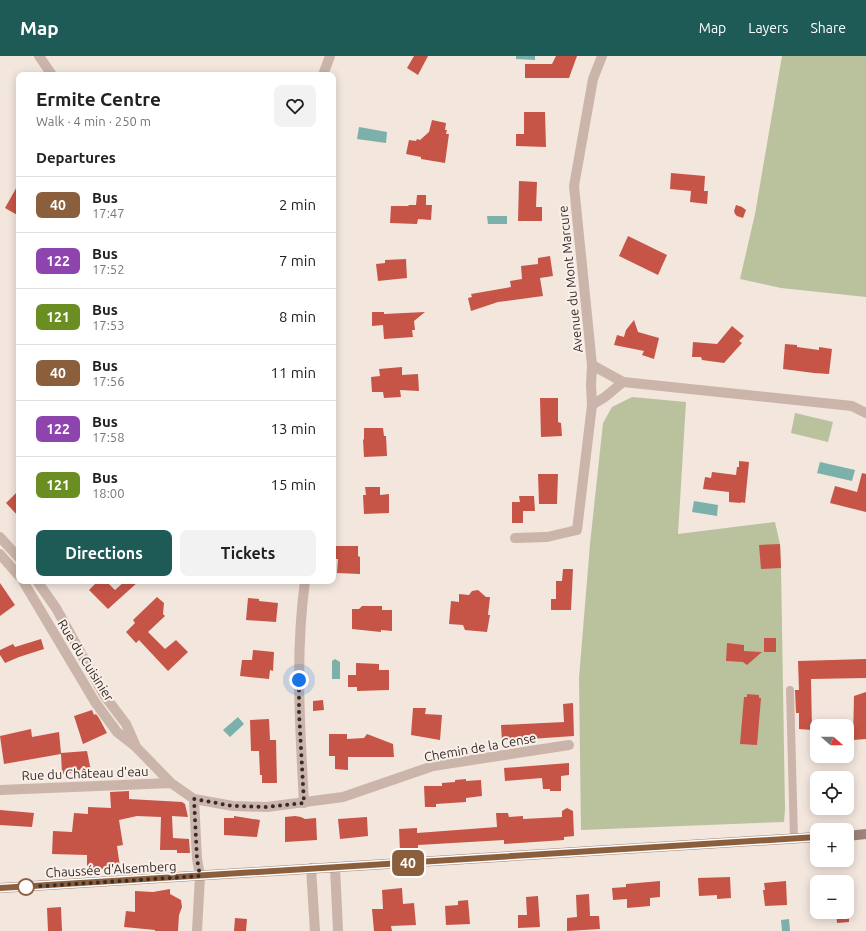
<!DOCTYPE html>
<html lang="en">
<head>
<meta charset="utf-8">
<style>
	body { margin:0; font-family:Ubuntu,sans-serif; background:#f2f2f2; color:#202124; height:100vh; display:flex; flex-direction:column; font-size:15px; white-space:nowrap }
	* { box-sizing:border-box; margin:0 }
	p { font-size:13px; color:#757577 }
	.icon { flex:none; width:22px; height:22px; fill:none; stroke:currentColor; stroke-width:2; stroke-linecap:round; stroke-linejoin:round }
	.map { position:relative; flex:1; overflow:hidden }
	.drawer { position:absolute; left:16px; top:16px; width:320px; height:512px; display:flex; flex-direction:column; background:#fff; border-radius:8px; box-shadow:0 2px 10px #0003 }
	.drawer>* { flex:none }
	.badge { padding:0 8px; border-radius:6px; font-size:14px; line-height:26px }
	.needle { width:26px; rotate:110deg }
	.buttons { position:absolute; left:810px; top:663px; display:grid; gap:8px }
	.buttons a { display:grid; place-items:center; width:44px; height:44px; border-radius:8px; background:#fff; box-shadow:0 2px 10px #0003; font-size:20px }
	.you { position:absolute; width:20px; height:20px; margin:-10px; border:3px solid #fff; border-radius:50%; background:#1a73e8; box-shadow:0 0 0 6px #1a73e833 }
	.map>.badge { position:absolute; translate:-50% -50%; box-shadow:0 0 0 2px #fff }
	h2 { padding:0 20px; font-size:15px; line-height:36px }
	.round { display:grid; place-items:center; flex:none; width:42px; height:42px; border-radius:8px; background:#f2f2f2 }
	.headline { display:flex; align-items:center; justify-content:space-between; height:68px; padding:0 20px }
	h1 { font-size:19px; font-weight:700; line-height:30px }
	.cta { display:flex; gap:8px; margin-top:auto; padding:8px 20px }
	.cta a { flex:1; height:46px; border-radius:8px; background:#1e5a56; color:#fff; font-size:16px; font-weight:700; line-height:46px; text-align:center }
	.cta a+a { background:#f2f2f2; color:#202124 }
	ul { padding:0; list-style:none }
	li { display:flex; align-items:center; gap:12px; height:56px; padding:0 20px; border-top:1px solid #e0e0e0 }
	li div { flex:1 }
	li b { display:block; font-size:15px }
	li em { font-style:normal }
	li .badge { min-width:44px; font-weight:700; text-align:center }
	header { display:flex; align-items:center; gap:24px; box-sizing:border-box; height:56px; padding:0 20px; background:#1e5a56; color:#fff }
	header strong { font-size:19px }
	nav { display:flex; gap:22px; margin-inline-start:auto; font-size:14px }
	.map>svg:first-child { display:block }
	.green { fill:#bac29d }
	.water { fill:#7cb0ab }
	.building { fill:#c65547 }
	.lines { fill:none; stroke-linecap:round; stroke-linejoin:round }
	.lane { stroke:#cbb4a9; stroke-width:8 }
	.street { stroke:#cbb4a9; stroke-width:10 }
	.secondary { stroke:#9f827a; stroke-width:10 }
	.line-casing { stroke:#fff; stroke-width:9 }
	.line { stroke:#8b5e3c; stroke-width:6 }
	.walk { stroke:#382c29; stroke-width:4; stroke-dasharray:0 7.2 }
	.stop-dot { fill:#fff; stroke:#8b5e3c; stroke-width:2 }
	.labels { text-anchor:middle; stroke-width:4; stroke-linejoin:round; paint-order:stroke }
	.street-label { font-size:13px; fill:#382c29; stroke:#faf0ea }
</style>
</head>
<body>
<header>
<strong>Map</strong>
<nav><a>Map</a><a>Layers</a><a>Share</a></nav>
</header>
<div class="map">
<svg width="866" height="875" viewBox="0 0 866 875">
	<rect width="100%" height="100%" fill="#f2e6dd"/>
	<path class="green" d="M 782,0 L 866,0 L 866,241 L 781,232 L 740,223 L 755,158 Z
		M 632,341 L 686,346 L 678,478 L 775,466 L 780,488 L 781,512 L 785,753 L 784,766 L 581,774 L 579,622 L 590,488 L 603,367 L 612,351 Z
		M 795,357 L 833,366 L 828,386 L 791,377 Z"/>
	<path class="water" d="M 516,0 L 535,0 L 535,4 L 516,3 Z
		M 359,71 L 387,76 L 386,87 L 357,83 Z
		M 487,160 L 507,160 L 507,168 L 488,168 Z
		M 820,406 L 855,414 L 852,425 L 817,417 Z
		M 694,445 L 718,449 L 717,460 L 692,456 Z
		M 335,603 L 340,606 L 340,623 L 332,623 L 332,605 Z
		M 238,661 L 244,668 L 230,681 L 223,674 Z
		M 789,863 L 790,875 L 782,875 L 781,864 Z"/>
	<path class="building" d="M 414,0 L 428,0 L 418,19 L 407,12 Z
		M 556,0 L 577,0 L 569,22 L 525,22 L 525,8 L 552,8 Z
		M 524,56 L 545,56 L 546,91 L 516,90 L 516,78 L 524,78 Z
		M 432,64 L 446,67 L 445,74 L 447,74 L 446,78 L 449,78 L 445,107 L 421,103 L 421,101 L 406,98 L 409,84 L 416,85 L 417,83 L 420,84 L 429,76 Z
		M 671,117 L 705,120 L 704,135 L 708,135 L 707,148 L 690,146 L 691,135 L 670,133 Z
		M 519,125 L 537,126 L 536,151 L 542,151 L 542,165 L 518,165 Z
		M 19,127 L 19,160 L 5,152 Z
		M 417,139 L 426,139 L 426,149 L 432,149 L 431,164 L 418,163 L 417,168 L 390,167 L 391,150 L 408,150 L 409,149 L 416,149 Z
		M 736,149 L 742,151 L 746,154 L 743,162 L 737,160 L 735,158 L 734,155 Z
		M 628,180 L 667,199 L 658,219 L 619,200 Z
		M 550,200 L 553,220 L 540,222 L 543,240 L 498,246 L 471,255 L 468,242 L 472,241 L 471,238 L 511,231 L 510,225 L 522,223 L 521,210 L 538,208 L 538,202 Z
		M 406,203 L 407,222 L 378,225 L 376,208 L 385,207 L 385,204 Z
		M 372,256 L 384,256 L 384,258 L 425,256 L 414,265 L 415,274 L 412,274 L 413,281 L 384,283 L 383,269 L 372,270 Z
		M 634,264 L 638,276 L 659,282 L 654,303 L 642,299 L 644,295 L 614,289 L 617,279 L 624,281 L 626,274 Z
		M 732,270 L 744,280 L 739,285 L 742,287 L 724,307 L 702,304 L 701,301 L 692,301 L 693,286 L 717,288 Z
		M 785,288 L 797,289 L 797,291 L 819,294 L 819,291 L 832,293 L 829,318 L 814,317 L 783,313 Z
		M 402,311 L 402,319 L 418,318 L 419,335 L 400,334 L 401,341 L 384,342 L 383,336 L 372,336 L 371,321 L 380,320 L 379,313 Z
		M 540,342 L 558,342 L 558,366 L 561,367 L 562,380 L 541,381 Z
		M 364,372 L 383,372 L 384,380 L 386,380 L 387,400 L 364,401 L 363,384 L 364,383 Z
		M 739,405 L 749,406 L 745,447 L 741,446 L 741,447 L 729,446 L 729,436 L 703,433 L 705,421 L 711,422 L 712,416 L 736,419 L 737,411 L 739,411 Z
		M 862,417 L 866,418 L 866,456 L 830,447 L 835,430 L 857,436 Z
		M 538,418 L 558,418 L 557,448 L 539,448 Z
		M 365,431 L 380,431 L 380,439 L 389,438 L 389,457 L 364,458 L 363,439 L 366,439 Z
		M 19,434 L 19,461 L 6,447 Z
		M 519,440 L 534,440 L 535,455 L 523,455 L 523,467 L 512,467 L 512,446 L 520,446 Z
		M 780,488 L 781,512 L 761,513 L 759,489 Z
		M 334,490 L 358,490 L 358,500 L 360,501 L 360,518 L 337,517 L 338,503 L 334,503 Z
		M 563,513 L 573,513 L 571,554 L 551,554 L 551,543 L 556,543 L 556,525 L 562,525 Z
		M 98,525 L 106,525 L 115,534 L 125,525 L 138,526 L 108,553 L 89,534 Z
		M 0,527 L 15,549 L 0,560 Z
		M 478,534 L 486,541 L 490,541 L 488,559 L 490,559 L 487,576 L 465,574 L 463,569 L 449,568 L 451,545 L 459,546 L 459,538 L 469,539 L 472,535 Z
		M 157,541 L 164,547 L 163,558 L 165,560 L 148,576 L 165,593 L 176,584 L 188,596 L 168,615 L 139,584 L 136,587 L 126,576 L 135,567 L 133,564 Z
		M 248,542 L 259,543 L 259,545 L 278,547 L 276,566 L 246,564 Z
		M 362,550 L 382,550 L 382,554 L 392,554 L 392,575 L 381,574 L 381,576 L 352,573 L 352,553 L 359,553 Z
		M 764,582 L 776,582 L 776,596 L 764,596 Z
		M 41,583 L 44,593 L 19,601 L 5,607 L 0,599 L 0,594 L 13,588 L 15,591 Z
		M 727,587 L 744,589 L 744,595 L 762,596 L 747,609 L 743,606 L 726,605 Z
		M 253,594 L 274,596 L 273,615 L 270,614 L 269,623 L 240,620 L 242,604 L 252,604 Z
		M 866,603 L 866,622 L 811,623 L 812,674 L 799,673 L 799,657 L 796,657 L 795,634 L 799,634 L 798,605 Z
		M 356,607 L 379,608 L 379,614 L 389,614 L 389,634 L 357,635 L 357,631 L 348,631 L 348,619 L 356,619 Z
		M 866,636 L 866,683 L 853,684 L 854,640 Z
		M 747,638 L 759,639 L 759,642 L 761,642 L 757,689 L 740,688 L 744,641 L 747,641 Z
		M 323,644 L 324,654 L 313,655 L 313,645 Z
		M 573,647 L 574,680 L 502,685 L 501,669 L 564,666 L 563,648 Z
		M 413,652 L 426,652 L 425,658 L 442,659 L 440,684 L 411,679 Z
		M 92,654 L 94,659 L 96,658 L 99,662 L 107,677 L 83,688 L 74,660 Z
		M 269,663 L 270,684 L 276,684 L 277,727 L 262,727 L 262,719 L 260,719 L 259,695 L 251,695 L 250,664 Z
		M 31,673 L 32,681 L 59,676 L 61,697 L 87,695 L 91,715 L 62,718 L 61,698 L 4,708 L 0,680 Z
		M 329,678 L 347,678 L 347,683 L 364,682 L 367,678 L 393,688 L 394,701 L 348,701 L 348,714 L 335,713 L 335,700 L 329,700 Z
		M 569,707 L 569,719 L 561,720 L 561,735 L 550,735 L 550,733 L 543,733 L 542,722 L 505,725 L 504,712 Z
		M 466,723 L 466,725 L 481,724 L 482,740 L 466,742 L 466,746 L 436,748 L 436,751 L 425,751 L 424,730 L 442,730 L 442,727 L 455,726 L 455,724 Z
		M 129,735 L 129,743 L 182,746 L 185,748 L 188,761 L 172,760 L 173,782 L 189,783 L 190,797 L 177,797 L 177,794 L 160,794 L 161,761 L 137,760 L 119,764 L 123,789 L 117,790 L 120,811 L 87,815 L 87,799 L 52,798 L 53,775 L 72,776 L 74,757 L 88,758 L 88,751 L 111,752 L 110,736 Z
		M 567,752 L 573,755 L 574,780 L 564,781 L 564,784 L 504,788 L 504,784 L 418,789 L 418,794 L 400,795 L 399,773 L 417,772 L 417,777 L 497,771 L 496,757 L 508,757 L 509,761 L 523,760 L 523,763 L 562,761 L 562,755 Z
		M 0,754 L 34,757 L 32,771 L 0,769 Z
		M 234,760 L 260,764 L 257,781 L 224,779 L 224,762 L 234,762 Z
		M 295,760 L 301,761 L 305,763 L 316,762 L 317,784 L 285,786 L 285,761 Z
		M 367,761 L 368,780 L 340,783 L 338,763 Z
		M 730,821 L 731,842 L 717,843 L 717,839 L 699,840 L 698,822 Z
		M 660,825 L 660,841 L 650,842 L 650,850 L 627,852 L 627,843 L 613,844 L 612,832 L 626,831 L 626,828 Z
		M 786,825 L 787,849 L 765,850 L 763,834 L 765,834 L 764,827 Z
		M 402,832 L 403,848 L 414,847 L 416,869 L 391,870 L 392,875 L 374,875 L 372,853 L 383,853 L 382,834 Z
		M 170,833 L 170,838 L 181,844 L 182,851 L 179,859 L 178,875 L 155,875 L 155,874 L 124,871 L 126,855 L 135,856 L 135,835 L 153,836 Z
		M 589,838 L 590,860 L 599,860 L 600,873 L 567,875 L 567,862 L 577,861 L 576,839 Z
		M 538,840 L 540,871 L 518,872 L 518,859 L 527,859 L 526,841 Z
		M 468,844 L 470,868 L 446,869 L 445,850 L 458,849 L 458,845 Z
		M 61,851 L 62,875 L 48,875 L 47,852 Z
		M 836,856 L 849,856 L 849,866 L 837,867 Z
		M 235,862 L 247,863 L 246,875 L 234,875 Z"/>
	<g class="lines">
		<path class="lane" d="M 790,634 L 794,783"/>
		<path class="street" d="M 39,0 L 52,19
			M 602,0 L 593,23 L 574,130 L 592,309 L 591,329 L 592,349 L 605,341 L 623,326
			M 323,19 L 330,0
			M 592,309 L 623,326 L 852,350 L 866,357
			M 0,481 L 19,502
			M 515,482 L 547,481 L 577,474 L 592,349
			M 0,498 L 19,520
			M 23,525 L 95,646 L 117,676 L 135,690 L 171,727 L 194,743 L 233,750 L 267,751 L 343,741 L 433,710 L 569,689
			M 37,525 L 56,552 L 104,639 L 126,668 L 135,688
			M 0,734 L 171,727
			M 194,743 L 197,803 L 200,820 L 197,875
			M 304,747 C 300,673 295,598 305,525
			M 335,811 L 338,875
			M 311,812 L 315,875"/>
		<path class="secondary" d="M 847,780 L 866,778
			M 0,832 L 817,781"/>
	</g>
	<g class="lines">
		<g class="line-casing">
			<path id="line" d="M 0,832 L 817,781"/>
		</g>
		<use href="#line" class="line"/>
		<path class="walk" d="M 26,831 L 200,820 L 197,803 L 194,743 L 233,750 L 267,751 L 304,747 L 299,656 L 299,624"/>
	</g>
	<circle class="stop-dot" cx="26" cy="831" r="8"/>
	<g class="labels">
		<g class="street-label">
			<text transform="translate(570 223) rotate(-96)" y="5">Avenue du Mont Marcure</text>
			<text transform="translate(86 604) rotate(58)" y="5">Rue du Cuisinier</text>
			<text transform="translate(480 691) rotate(-10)" y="5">Chemin de la Cense</text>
			<text transform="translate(85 717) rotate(-2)" y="5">Rue du Château d'eau</text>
			<text transform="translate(111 813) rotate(-3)" y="5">Chaussée d'Alsemberg</text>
		</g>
	</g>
</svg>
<div class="buttons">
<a><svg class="needle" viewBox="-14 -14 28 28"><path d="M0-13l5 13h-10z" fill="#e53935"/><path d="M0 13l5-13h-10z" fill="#757577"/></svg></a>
<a><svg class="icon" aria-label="locate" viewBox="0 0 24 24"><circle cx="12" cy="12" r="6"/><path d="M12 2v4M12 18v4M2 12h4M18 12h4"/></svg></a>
<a>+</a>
<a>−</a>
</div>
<div class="you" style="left:299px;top:624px"></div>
<b class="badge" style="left:408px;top:807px;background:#8b5e3c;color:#fff">40</b>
<section class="drawer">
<div class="headline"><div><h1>Ermite Centre</h1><p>Walk · 4 min · 250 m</p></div><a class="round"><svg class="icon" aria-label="heart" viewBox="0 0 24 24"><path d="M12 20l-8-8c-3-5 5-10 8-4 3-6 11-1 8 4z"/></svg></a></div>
<h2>Departures</h2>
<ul>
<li><span class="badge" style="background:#8b5e3c;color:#fff">40</span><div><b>Bus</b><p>17:47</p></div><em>2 min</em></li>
<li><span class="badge" style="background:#8e44ad;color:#fff">122</span><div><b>Bus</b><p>17:52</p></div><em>7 min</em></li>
<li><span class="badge" style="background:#6b8e23;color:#fff">121</span><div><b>Bus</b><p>17:53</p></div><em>8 min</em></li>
<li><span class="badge" style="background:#8b5e3c;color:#fff">40</span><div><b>Bus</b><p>17:56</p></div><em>11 min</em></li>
<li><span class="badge" style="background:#8e44ad;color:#fff">122</span><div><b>Bus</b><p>17:58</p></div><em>13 min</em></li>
<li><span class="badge" style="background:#6b8e23;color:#fff">121</span><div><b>Bus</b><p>18:00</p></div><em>15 min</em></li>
</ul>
<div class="cta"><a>Directions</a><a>Tickets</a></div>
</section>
</div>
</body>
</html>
